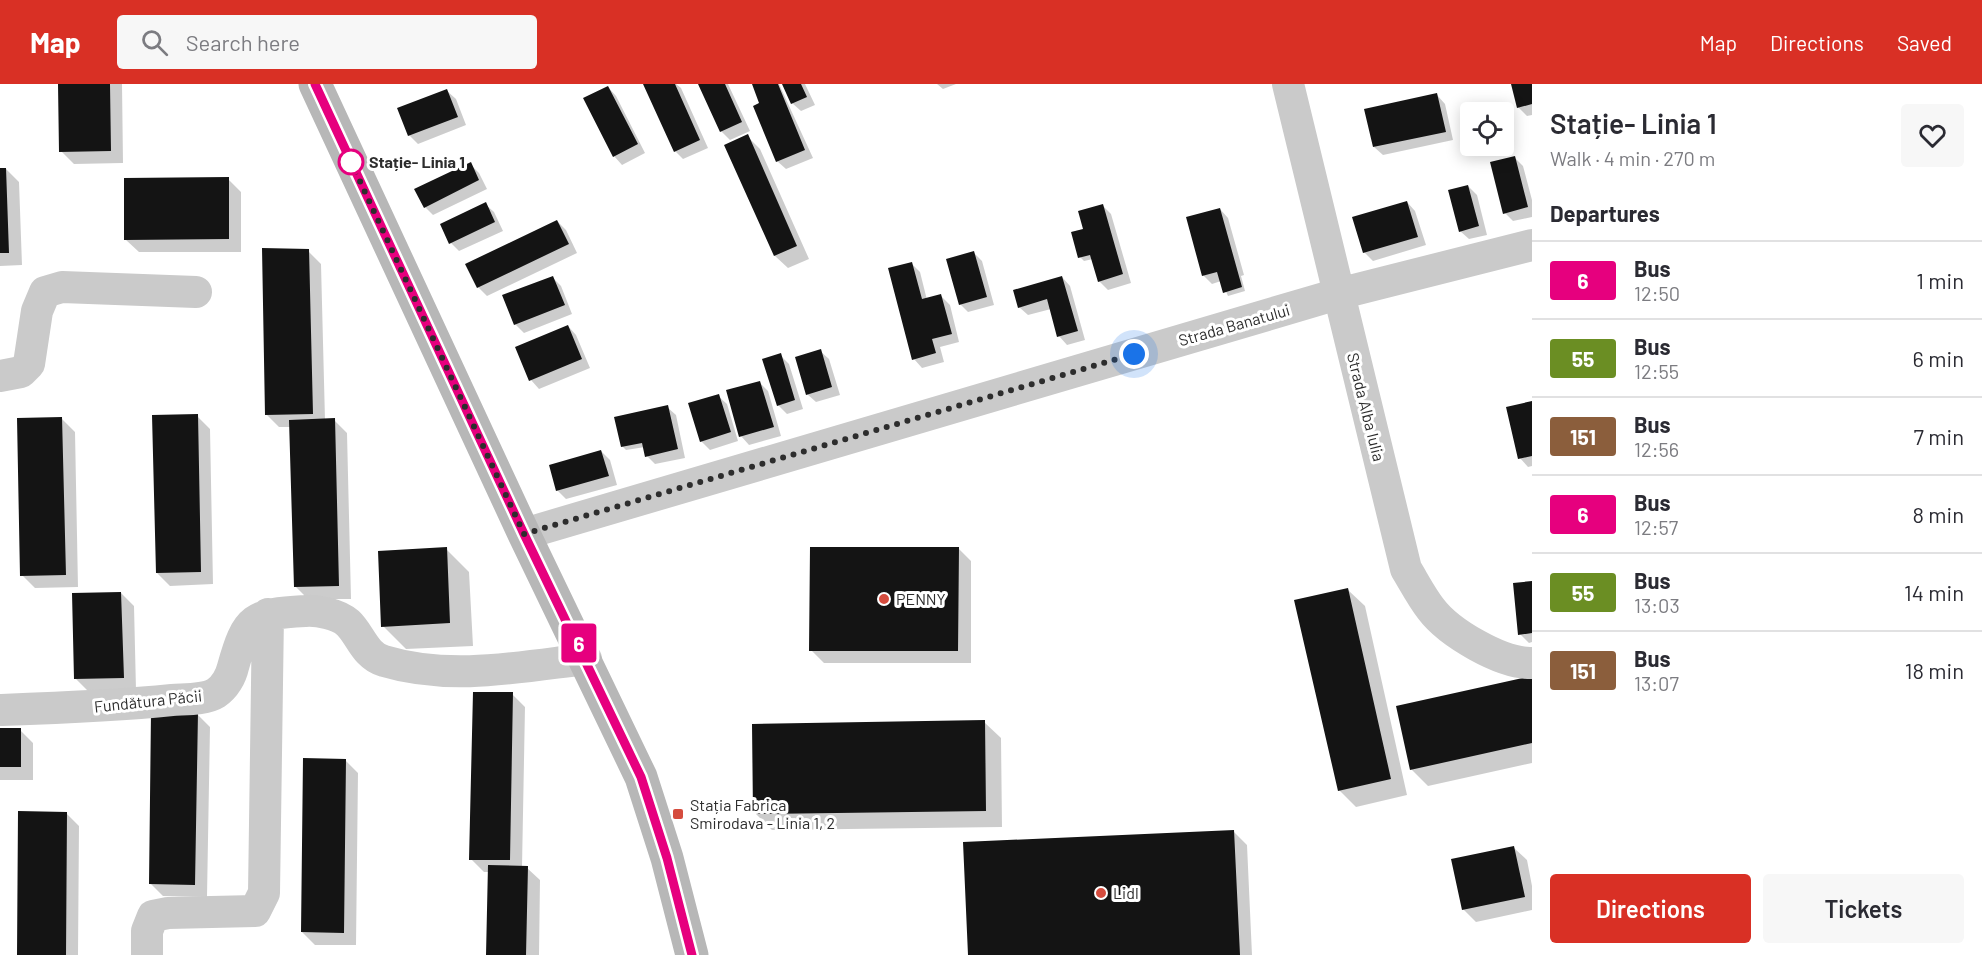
<!DOCTYPE html>
<html lang="en">
<head>
<meta charset="utf-8">
<style>
	body { margin:0; font-family:Barlow,sans-serif; background:#f7f7f7; color:#2b2b33; height:100vh; display:flex; flex-direction:column; font-size:22px; white-space:nowrap }
	* { box-sizing:border-box; margin:0 }
	p { font-size:20px; color:#7c7c81 }
	.icon { flex:none; width:33px; height:33px; fill:none; stroke:currentColor; stroke-width:2; stroke-linecap:round; stroke-linejoin:round }
	.map { position:relative; flex:1; overflow:hidden }
	.sheet { display:flex; flex-direction:column; background:#fff; width:450px }
	.sheet>* { flex:none }
	.badge { padding:0 12px; border-radius:4px; font-size:21px; line-height:39px }
	.fabs { position:absolute; left:1460px; top:18px; display:grid; gap:12px }
	.fabs a { display:grid; place-items:center; width:54px; height:54px; border-radius:6px; background:#fff; box-shadow:0 3px 15px #0003; font-size:30px }
	.you { position:absolute; width:30px; height:30px; margin:-15px; border:4px solid #fff; border-radius:50%; background:#1a73e8; box-shadow:0 0 0 9px #1a73e833 }
	.map>.badge { position:absolute; translate:-50% -50%; box-shadow:0 0 0 3px #fff }
	h2 { padding:0 18px; font-size:22px; line-height:54px }
	.round { display:grid; place-items:center; flex:none; width:63px; height:63px; border-radius:6px; background:#f7f7f7 }
	.headline { display:flex; align-items:center; justify-content:space-between; height:102px; padding:0 18px }
	h1 { font-size:28px; font-weight:600; line-height:45px }
	.cta { display:flex; gap:12px; margin-top:auto; padding:12px 18px }
	.cta a { flex:1; height:69px; border-radius:6px; background:#d93025; color:#fff; font-size:24px; font-weight:600; line-height:69px; text-align:center }
	.cta a+a { background:#f7f7f7; color:#2b2b33 }
	ul { padding:0; list-style:none }
	li { display:flex; align-items:center; gap:18px; height:78px; padding:0 18px; border-top:2px solid #e1e1e2 }
	li div { flex:1 }
	li b { display:block; font-size:22px }
	li em { font-style:normal }
	li .badge { min-width:66px; font-weight:700; text-align:center }
	header { display:flex; align-items:center; gap:36px; box-sizing:border-box; height:84px; padding:0 30px; background:#d93025; color:#fff }
	header strong { font-size:28px }
	nav { display:flex; gap:33px; margin-inline-start:auto; font-size:21px }
	.search { width:420px; height:54px; background:#f7f7f7; display:flex; align-items:center; gap:15px; box-sizing:border-box; padding:0 21px; border-radius:6px; color:#7c7c81; font-size:22px }
	main { display:flex; flex:1; min-height:0 }
	.map>svg:first-child { display:block }
	.shadow { fill:#0003 }
	.building { fill:#141414 }
	.lines { fill:none; stroke-linecap:round; stroke-linejoin:round }
	.minor { stroke:#cacaca; stroke-width:32 }
	.secondary { stroke:#b7b7b7; stroke-width:33 }
	.line-casing { stroke:#fff; stroke-width:14 }
	.line { stroke:#e6007e; stroke-width:9 }
	.walk { stroke:#2d2d2d; stroke-width:6; stroke-dasharray:0 10.8 }
	.stop-dot { fill:#fff; stroke:#e6007e; stroke-width:3 }
	.poi-dot { fill:#d54c3e; stroke:#fff; stroke-width:2 }
	.labels { text-anchor:middle; stroke-width:6; stroke-linejoin:round; paint-order:stroke }
	.stop-label { font-size:16px; font-weight:bold; fill:#2d2d2d; stroke:#fff; text-anchor:start }
	.street-label { font-size:16px; fill:#2d2d2d; stroke:#fff }
	.poi-label { font-size:16px; fill:#2d2d2d; stroke:#fff; text-anchor:start }
</style>
</head>
<body>
<header>
<strong>Map</strong>
<div class="search"><svg class="icon" aria-label="search" viewBox="0 0 24 24"><circle cx="10" cy="10" r="6"/><path d="M15 15l6 6"/></svg>Search here</div>
<nav><a>Map</a><a>Directions</a><a>Saved</a></nav>
</header>
<main>
<div class="map">
<svg width="1532" height="871" viewBox="0 0 1532 871">
	<rect width="100%" height="100%" fill="#fff"/>
	<path class="shadow" d="M 60,0 L 122,0 L 123,79 L 74,80 L 61,67 Z
		M 645,0 L 676,0 L 681,4 L 708,64 L 683,75 L 675,67 Z
		M 699,0 L 728,0 L 750,47 L 730,56 L 721,47 Z
		M 757,0 L 779,0 L 813,74 L 786,85 L 777,77 Z
		M 784,0 L 805,0 L 815,21 L 801,27 L 792,19 Z
		M 937,0 L 956,0 L 943,5 Z
		M 1513,0 L 1532,0 L 1532,31 L 1527,32 L 1518,23 Z
		M 608,3 L 616,12 L 645,69 L 622,81 L 614,72 Z
		M 447,7 L 456,15 L 466,41 L 418,60 L 409,51 Z
		M 1437,11 L 1445,20 L 1453,56 L 1383,71 L 1374,63 Z
		M 747,52 L 760,65 L 809,175 L 788,184 L 775,172 Z
		M 1514,73 L 1523,82 L 1532,116 L 1532,133 L 1513,137 L 1505,129 Z
		M 470,80 L 479,89 L 487,105 L 433,131 L 425,123 Z
		M 0,85 L 6,85 L 19,98 L 22,181 L 0,182 Z
		M 228,95 L 241,108 L 241,168 L 139,168 L 126,156 Z
		M 1468,102 L 1477,111 L 1487,151 L 1469,155 L 1460,147 Z
		M 1407,118 L 1415,127 L 1426,161 L 1373,177 L 1364,168 Z
		M 485,120 L 494,128 L 503,147 L 459,167 L 451,159 Z
		M 1103,122 L 1111,130 L 1131,199 L 1108,206 L 1099,197 L 1093,175 L 1084,177 L 1080,173 L 1084,146 Z
		M 1220,125 L 1228,134 L 1244,191 L 1241,192 L 1245,207 L 1228,212 L 1221,197 L 1212,200 L 1203,191 Z
		M 557,137 L 566,146 L 577,169 L 487,212 L 478,203 Z
		M 308,167 L 321,180 L 325,336 L 334,336 L 347,349 L 351,515 L 308,515 L 295,502 L 291,343 L 279,343 L 266,330 Z
		M 974,169 L 982,177 L 994,221 L 968,228 L 960,220 Z
		M 911,179 L 920,188 L 927,216 L 941,212 L 950,221 L 959,258 L 940,263 L 944,278 L 922,284 L 914,275 Z
		M 1062,193 L 1070,202 L 1085,256 L 1067,261 L 1059,252 L 1051,225 L 1028,231 L 1019,223 Z
		M 553,194 L 561,202 L 572,230 L 524,249 L 515,240 Z
		M 568,242 L 576,251 L 590,284 L 539,305 L 531,296 Z
		M 820,267 L 829,275 L 840,311 L 816,318 L 807,310 Z
		M 780,271 L 789,280 L 803,325 L 787,330 L 778,321 Z
		M 759,298 L 768,307 L 781,352 L 749,361 L 741,352 Z
		M 718,312 L 727,320 L 738,357 L 710,366 L 701,357 Z
		M 1532,319 L 1532,382 L 1528,383 L 1520,374 Z
		M 667,323 L 676,331 L 685,374 L 655,380 L 647,372 L 645,363 L 626,366 L 622,362 Z
		M 197,332 L 210,345 L 213,500 L 170,502 L 157,489 Z
		M 62,335 L 75,348 L 78,503 L 35,504 L 22,491 Z
		M 601,367 L 610,376 L 617,401 L 566,415 L 557,406 Z
		M 958,464 L 971,477 L 971,579 L 824,579 L 811,566 Z
		M 446,465 L 469,488 L 473,562 L 406,565 L 383,542 Z
		M 1532,498 L 1532,558 L 1529,559 L 1520,550 Z
		M 1348,506 L 1365,522 L 1407,711 L 1356,723 L 1339,706 Z
		M 121,509 L 134,522 L 136,606 L 89,608 L 76,595 Z
		M 1532,594 L 1532,679 L 1428,702 L 1411,685 Z
		M 512,610 L 525,623 L 522,783 L 527,784 L 540,796 L 539,871 L 488,871 L 489,788 L 484,788 L 471,775 Z
		M 197,630 L 210,643 L 207,813 L 163,812 L 150,799 Z
		M 984,638 L 1001,654 L 1002,743 L 772,746 L 755,729 Z
		M 0,646 L 20,646 L 33,659 L 33,696 L 0,696 Z
		M 345,676 L 358,689 L 356,861 L 315,861 L 302,848 Z
		M 66,729 L 79,742 L 78,871 L 18,871 Z
		M 1234,748 L 1247,761 L 1252,871 L 969,871 Z
		M 1514,764 L 1527,776 L 1532,802 L 1532,826 L 1476,838 L 1463,825 Z"/>
	<path class="building" d="M 58,0 L 110,0 L 111,67 L 59,68 Z
		M 643,0 L 675,0 L 700,56 L 674,68 Z
		M 698,0 L 725,0 L 742,38 L 720,48 Z
		M 752,0 L 778,0 L 805,66 L 776,78 L 753,22 L 759,19 Z
		M 782,0 L 801,0 L 807,13 L 791,20 Z
		M 1511,0 L 1532,0 L 1532,20 L 1517,24 Z
		M 608,2 L 638,60 L 613,73 L 583,14 Z
		M 447,5 L 458,33 L 408,52 L 397,24 Z
		M 1437,9 L 1446,48 L 1373,63 L 1364,25 Z
		M 748,50 L 797,162 L 774,172 L 724,61 Z
		M 1515,72 L 1528,123 L 1503,130 L 1490,78 Z
		M 471,78 L 479,96 L 424,124 L 414,105 Z
		M 0,84 L 6,84 L 9,169 L 0,169 Z
		M 229,93 L 229,155 L 124,156 L 124,94 Z
		M 1468,101 L 1479,142 L 1459,148 L 1448,106 Z
		M 1407,117 L 1418,153 L 1363,169 L 1352,133 Z
		M 486,118 L 495,138 L 449,160 L 440,140 Z
		M 1103,120 L 1123,190 L 1098,198 L 1090,171 L 1078,174 L 1071,148 L 1083,145 L 1078,127 Z
		M 1220,124 L 1242,203 L 1223,209 L 1217,188 L 1202,192 L 1186,133 Z
		M 557,136 L 569,160 L 477,204 L 465,180 Z
		M 262,164 L 309,165 L 313,330 L 265,331 Z
		M 974,167 L 987,213 L 959,221 L 946,175 Z
		M 912,178 L 922,215 L 941,210 L 952,250 L 932,255 L 936,269 L 912,276 L 888,184 Z
		M 553,192 L 565,221 L 514,241 L 502,211 Z
		M 1062,192 L 1078,247 L 1057,253 L 1047,215 L 1018,224 L 1013,206 Z
		M 568,241 L 582,275 L 529,297 L 515,263 Z
		M 821,265 L 832,303 L 806,311 L 795,273 Z
		M 781,269 L 795,316 L 777,322 L 762,275 Z
		M 760,297 L 774,343 L 739,353 L 726,306 Z
		M 719,310 L 731,348 L 700,358 L 688,319 Z
		M 1532,317 L 1532,372 L 1518,375 L 1506,323 Z
		M 668,321 L 678,365 L 645,373 L 642,359 L 621,363 L 614,333 Z
		M 198,330 L 201,488 L 156,489 L 152,331 Z
		M 62,333 L 66,491 L 20,492 L 17,334 Z
		M 335,334 L 339,502 L 294,503 L 289,336 Z
		M 601,366 L 609,392 L 556,407 L 549,381 Z
		M 447,463 L 450,539 L 381,543 L 378,467 Z
		M 810,463 L 959,463 L 958,567 L 809,567 Z
		M 1532,497 L 1532,549 L 1518,551 L 1513,499 Z
		M 1348,504 L 1391,695 L 1338,707 L 1294,516 Z
		M 121,508 L 124,594 L 74,595 L 72,509 Z
		M 1532,592 L 1532,659 L 1410,686 L 1396,622 Z
		M 473,608 L 513,608 L 510,776 L 469,776 Z
		M 151,628 L 198,628 L 195,801 L 149,800 Z
		M 985,636 L 986,727 L 753,730 L 752,640 Z
		M 0,644 L 21,644 L 21,683 L 0,683 Z
		M 303,674 L 346,675 L 344,849 L 301,848 Z
		M 18,727 L 67,728 L 66,871 L 17,871 Z
		M 1234,746 L 1240,871 L 968,871 L 963,758 Z
		M 1514,762 L 1525,813 L 1462,826 L 1451,775 Z
		M 488,781 L 528,782 L 526,871 L 486,871 Z"/>
	<g class="lines">
		<path class="minor" d="M 1288,0 L 1406,485 C 1414,498 1421,512 1431,525 C 1449,549 1502,580 1532,579
			M 0,292 L 21,288 L 29,280 L 37,227 L 45,208 L 62,203 L 196,208
			M 524,450 L 1338,210 L 1532,161
			M 0,626 C 57,624 115,622 172,616 C 185,615 205,616 216,609 C 225,603 231,592 233,583 C 247,533 253,530 305,527 C 317,526 338,530 348,539 C 360,550 365,572 384,577 C 450,597 519,583 586,575
			M 147,871 L 147,847 L 153,832 L 168,829 L 255,827 L 264,809 L 268,530"/>
		<path class="secondary" d="M 315,0 L 524,450 L 641,693 L 667,774 L 692,871"/>
	</g>
	<g class="lines">
		<g class="line-casing">
			<path id="line" d="M 315,0 L 524,450 L 641,693 L 667,774 L 692,871"/>
		</g>
		<use href="#line" class="line"/>
		<path class="walk" d="M 351,78 L 524,450 L 1134,270"/>
	</g>
	<circle class="stop-dot" cx="351" cy="78" r="12"/>
	<g class="poi-dot">
		<circle cx="884" cy="515" r="6"/>
		<rect x="672" y="724" width="12" height="12" rx="3"/>
		<circle cx="1101" cy="809" r="6"/>
	</g>
	<g class="labels">
		<g class="stop-label">
			<text x="369" y="84">Stație- Linia 1</text>
		</g>
		<g class="street-label">
			<text transform="translate(1234 241) rotate(-16)" y="6">Strada Banatului</text>
			<text transform="translate(1366 323) rotate(76)" y="6">Strada Alba Iulia</text>
			<text transform="translate(148 617) rotate(-6)" y="6">Fundătura Păcii</text>
		</g>
		<g class="poi-label">
			<text x="896" y="521">PENNY</text>
			<text x="690" y="727">Stația Fabrica<tspan x="690" dy="18">Smirodava - Linia 1, 2</tspan></text>
			<text x="1113" y="815">Lidl</text>
		</g>
	</g>
</svg>
<div class="fabs">
<a><svg class="icon" aria-label="locate" viewBox="0 0 24 24"><circle cx="12" cy="12" r="6"/><path d="M12 2v4M12 18v4M2 12h4M18 12h4"/></svg></a>
</div>
<div class="you" style="left:1134px;top:270px"></div>
<b class="badge" style="left:579px;top:559px;background:#e6007e;color:#fff">6</b>
</div>
<section class="sheet">
<div class="headline"><div><h1>Stație- Linia 1</h1><p>Walk · 4 min · 270 m</p></div><a class="round"><svg class="icon" aria-label="heart" viewBox="0 0 24 24"><path d="M12 20l-8-8c-3-5 5-10 8-4 3-6 11-1 8 4z"/></svg></a></div>
<h2>Departures</h2>
<ul>
<li><span class="badge" style="background:#e6007e;color:#fff">6</span><div><b>Bus</b><p>12:50</p></div><em>1 min</em></li>
<li><span class="badge" style="background:#6b8e23;color:#fff">55</span><div><b>Bus</b><p>12:55</p></div><em>6 min</em></li>
<li><span class="badge" style="background:#8b5e3c;color:#fff">151</span><div><b>Bus</b><p>12:56</p></div><em>7 min</em></li>
<li><span class="badge" style="background:#e6007e;color:#fff">6</span><div><b>Bus</b><p>12:57</p></div><em>8 min</em></li>
<li><span class="badge" style="background:#6b8e23;color:#fff">55</span><div><b>Bus</b><p>13:03</p></div><em>14 min</em></li>
<li><span class="badge" style="background:#8b5e3c;color:#fff">151</span><div><b>Bus</b><p>13:07</p></div><em>18 min</em></li>
</ul>
<div class="cta"><a>Directions</a><a>Tickets</a></div>
</section>
</main>
</body>
</html>
